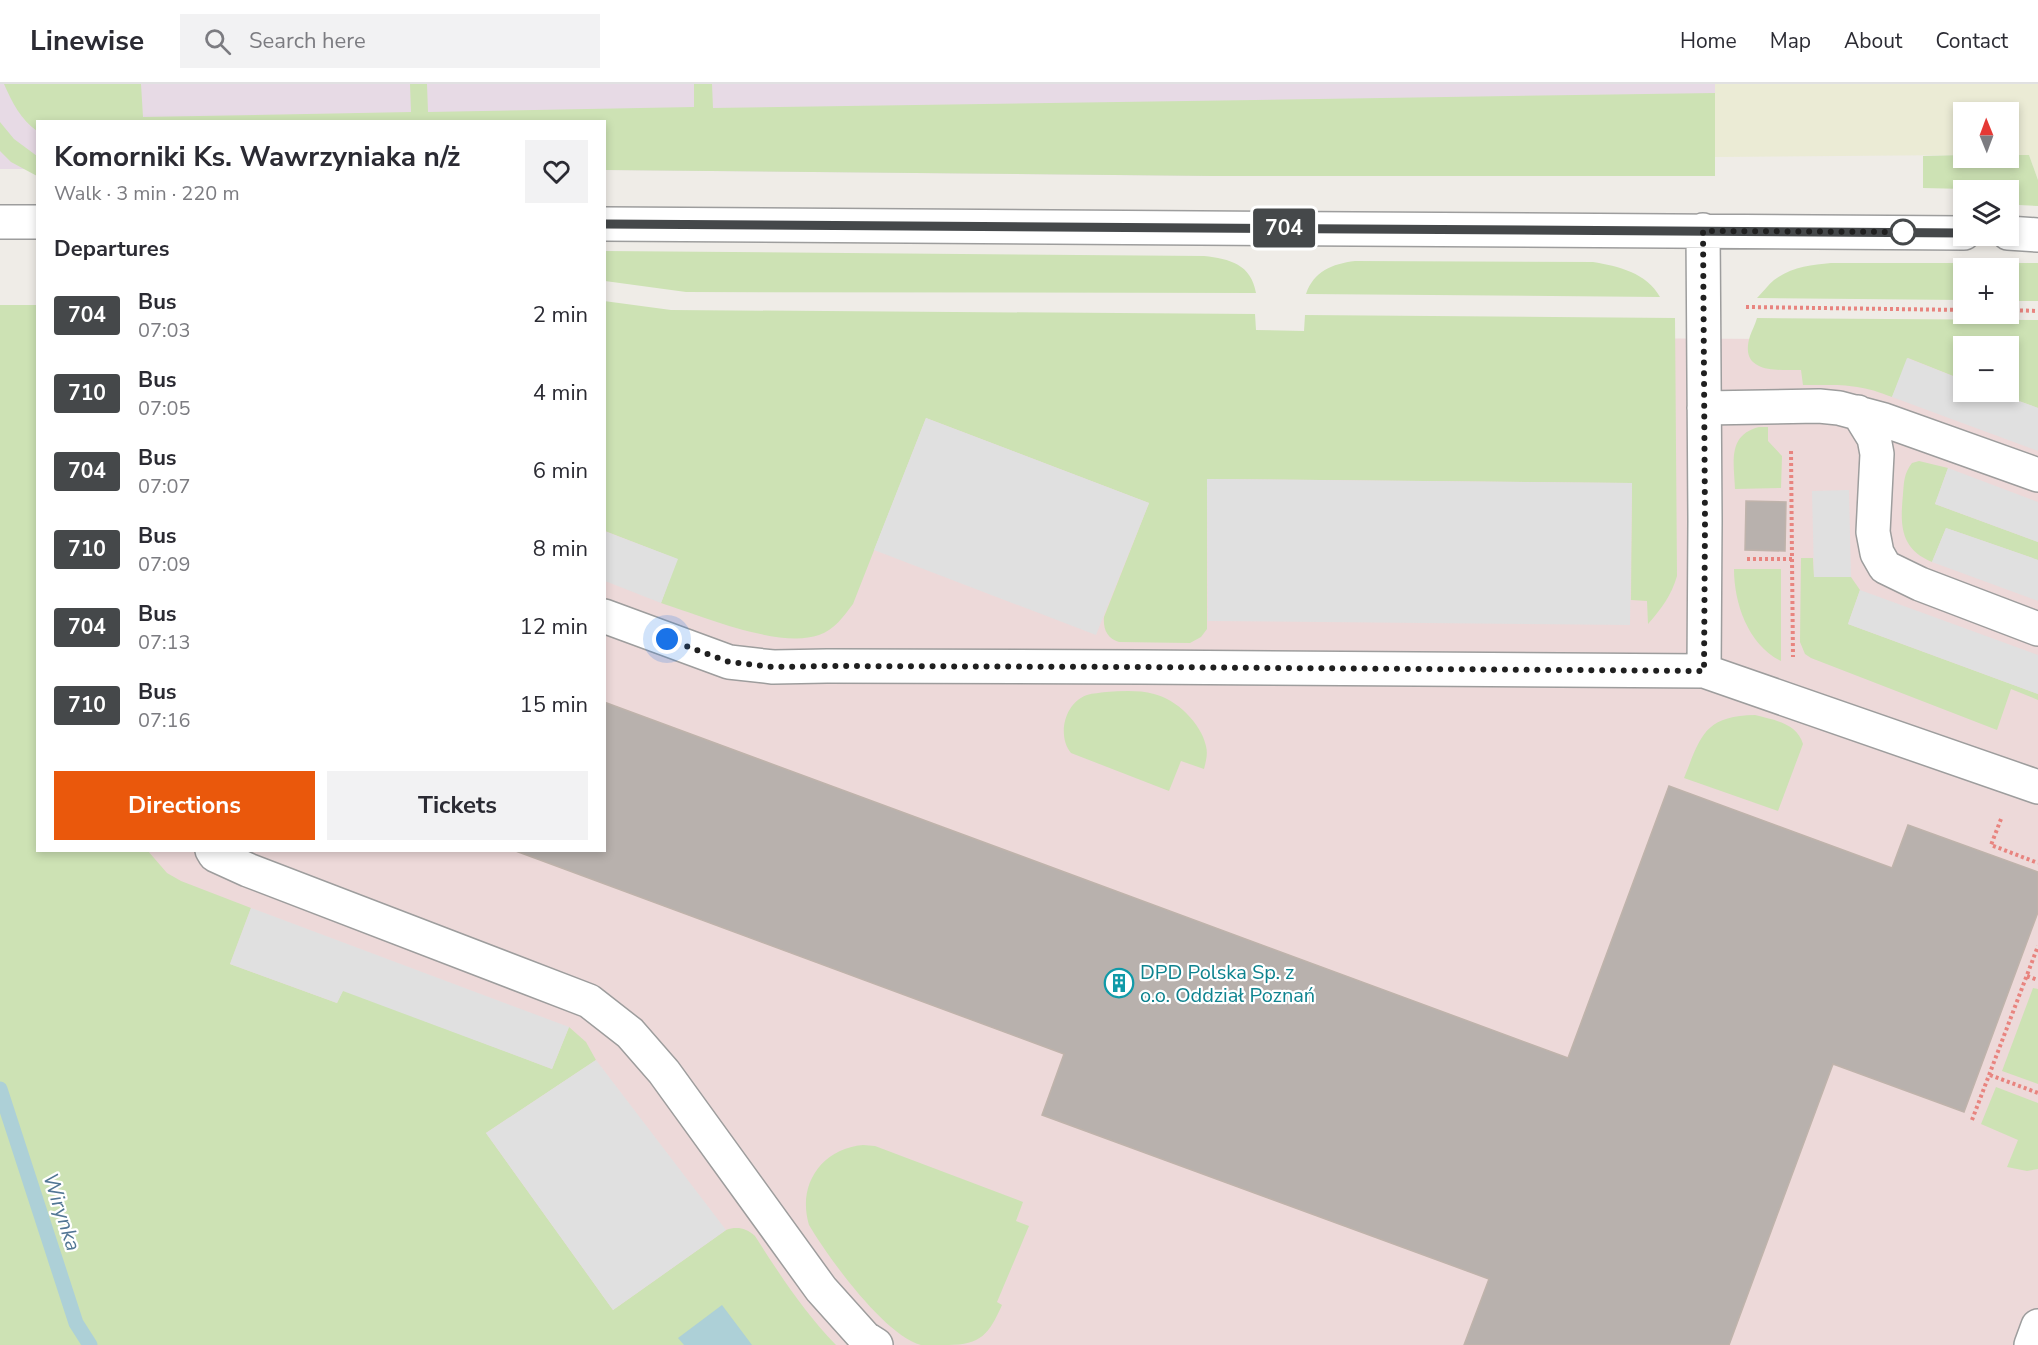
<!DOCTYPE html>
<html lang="en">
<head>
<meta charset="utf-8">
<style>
	body { margin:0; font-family:"Nunito Sans",sans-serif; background:#f2f2f3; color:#2b2b33; height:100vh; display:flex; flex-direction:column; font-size:22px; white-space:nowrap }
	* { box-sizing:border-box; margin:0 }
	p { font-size:20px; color:#7c7c81 }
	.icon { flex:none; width:33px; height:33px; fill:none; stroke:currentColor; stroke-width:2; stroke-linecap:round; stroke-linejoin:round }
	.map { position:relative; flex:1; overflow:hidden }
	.sheet { position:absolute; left:36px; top:36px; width:570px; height:732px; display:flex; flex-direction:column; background:#fff; border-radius:0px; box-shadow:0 3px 9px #0003 }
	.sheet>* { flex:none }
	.badge { padding:0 12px; border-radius:4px; font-size:21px; line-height:39px }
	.needle { width:39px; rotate:359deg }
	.fabs { position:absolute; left:1953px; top:18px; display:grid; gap:12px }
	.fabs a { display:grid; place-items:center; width:66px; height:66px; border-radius:0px; background:#fff; box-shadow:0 3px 9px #0003; font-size:30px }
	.you { position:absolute; width:30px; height:30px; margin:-15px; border:4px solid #fff; border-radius:50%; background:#1a73e8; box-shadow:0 0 0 9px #1a73e833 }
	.map>.badge { position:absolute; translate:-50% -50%; box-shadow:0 0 0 3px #fff }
	h2 { padding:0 18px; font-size:22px; line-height:54px }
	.round { display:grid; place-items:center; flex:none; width:63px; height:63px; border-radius:0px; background:#f2f2f3 }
	.summary { display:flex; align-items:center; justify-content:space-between; height:102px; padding:0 18px }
	h1 { font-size:28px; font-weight:700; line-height:45px }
	.primary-button { display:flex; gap:12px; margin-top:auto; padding:12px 18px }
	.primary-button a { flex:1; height:69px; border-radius:0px; background:#ea580c; color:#fff; font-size:24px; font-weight:700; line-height:69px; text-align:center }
	.primary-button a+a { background:#f2f2f3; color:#2b2b33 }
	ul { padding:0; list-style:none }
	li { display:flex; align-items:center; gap:18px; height:78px; padding:0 18px }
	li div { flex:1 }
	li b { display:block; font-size:22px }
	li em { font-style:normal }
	li .badge { min-width:66px; font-weight:700; text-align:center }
	header { display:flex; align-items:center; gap:36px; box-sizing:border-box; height:84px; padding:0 30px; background:#fff; border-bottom:2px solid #e1e1e2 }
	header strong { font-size:28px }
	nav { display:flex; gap:33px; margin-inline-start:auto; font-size:21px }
	.search { width:420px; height:54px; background:#f2f2f3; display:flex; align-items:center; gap:15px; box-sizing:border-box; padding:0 21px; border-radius:0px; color:#7c7c81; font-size:22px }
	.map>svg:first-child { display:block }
	.commercial { fill:#edd9d9; fill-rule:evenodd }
	.industrial { fill:#e7dae5 }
	.farmland { fill:#ebebd5 }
	.grass { fill:#cde2b4 }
	.parking { fill:#e0e0e0 }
	.water { fill:#add0d7 }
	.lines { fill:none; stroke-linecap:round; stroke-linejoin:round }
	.stream { stroke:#add0d7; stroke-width:15 }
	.building { fill:#b8b1ad; stroke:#bfb3ab; stroke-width:1.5 }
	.minor-casing { stroke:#9d9d9d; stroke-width:36 }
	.path { stroke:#e8847f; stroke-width:4; stroke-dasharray:3 3; stroke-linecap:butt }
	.minor { stroke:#fff; stroke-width:33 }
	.line-casing { stroke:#fff; stroke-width:14 }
	.line { stroke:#45484a; stroke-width:9 }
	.walk { stroke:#202020; stroke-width:6; stroke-dasharray:0 10.8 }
	.stop-dot { fill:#fff; stroke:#45484a; stroke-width:3 }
	.labels { text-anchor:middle; stroke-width:4.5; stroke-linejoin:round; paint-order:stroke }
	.culture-label { font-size:20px; fill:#0d838f; stroke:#fff; text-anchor:start }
	.water-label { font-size:21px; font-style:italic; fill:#517694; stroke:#fff }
</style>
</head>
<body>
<header>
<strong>Linewise</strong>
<div class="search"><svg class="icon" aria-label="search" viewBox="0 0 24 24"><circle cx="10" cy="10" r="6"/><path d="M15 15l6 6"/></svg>Search here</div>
<nav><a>Home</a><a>Map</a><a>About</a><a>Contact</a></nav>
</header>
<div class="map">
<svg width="2038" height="1261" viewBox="0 0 2038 1261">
	<rect width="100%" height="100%" fill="#efece7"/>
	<path class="commercial" d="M 0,244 L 38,766 L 604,766 L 605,249 L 1979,256 L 2038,266 L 2038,1261 L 387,1261 L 0,744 ZM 1964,262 L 2008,262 L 2008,308 L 1964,308 Z"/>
	<path class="industrial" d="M 0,0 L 1715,0 L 1715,92 L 1212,92 L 605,86 L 604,38 L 38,38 L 37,85 L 0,85 Z"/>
	<path class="farmland" d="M 1715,0 L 2038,0 L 2038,96 L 2029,71 L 2009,71 L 2008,28 L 1964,28 L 1963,71 L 1715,73 Z"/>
	<path class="grass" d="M 4,0 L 141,0 L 143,33 L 411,28 L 410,0 L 427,0 L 428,28 L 694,23 L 694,0 L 712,0 L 713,24 L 1715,9 L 1715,92 L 1212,92 L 605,86 L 604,38 L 38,38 L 37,47 C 21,36 12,18 4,0 Z
		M 0,38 L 14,55 L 37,72 L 37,92 L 11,78 L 0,67 Z
		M 1963,71 L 1964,74 L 2008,74 L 2009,71 L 2029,71 L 2038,96 L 2038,122 L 2019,121 L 2009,114 L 2008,106 L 1923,104 L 1923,72 Z
		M 605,167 L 1204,172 C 1230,175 1251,180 1256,209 L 686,208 L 605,197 Z
		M 1355,177 L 1593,178 C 1618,182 1647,189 1660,213 L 1306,210 C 1314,187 1332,180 1355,177 Z
		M 1831,179 L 2038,179 L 2038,217 L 2009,217 L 2008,184 L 1964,184 L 1963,216 L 1757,214 C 1763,208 1768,201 1774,196 C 1791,183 1811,181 1831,179 Z
		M 36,186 L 37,186 L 38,766 L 148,767 L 167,789 L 181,797 L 251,824 L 230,880 L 337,919 L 343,906 L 552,985 L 569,943 L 586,958 L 596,976 L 486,1049 L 613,1226 L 726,1146 C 737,1142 746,1144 755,1152 C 780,1191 804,1228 836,1261 L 0,1261 L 0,221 L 36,221 Z
		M 604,217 L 671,226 L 1255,230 L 1256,246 L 1304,247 L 1305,231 L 1675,234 L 1677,492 C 1671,512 1662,524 1648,540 L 1647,517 L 1631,516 L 1632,399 L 1207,395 L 1207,545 L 1201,553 L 1190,559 L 1119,558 C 1107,554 1103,545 1104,533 L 1149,419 L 926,334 L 853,520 C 844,532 834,546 819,551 C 779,565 702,532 661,519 L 677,475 L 605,447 Z
		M 1757,234 L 2038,236 L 2038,324 L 1994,308 L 2008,308 L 2008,262 L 1964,262 L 1963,296 L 1908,274 L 1892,313 C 1858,299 1839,301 1803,301 L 1801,286 C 1778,286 1738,290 1750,252 C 1752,246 1755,241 1757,234 Z
		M 1759,343 L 1768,343 L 1768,357 L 1782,372 L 1781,404 L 1735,405 C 1734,379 1727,351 1759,343 Z
		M 1919,377 L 1948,384 L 1935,420 L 2038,458 L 2038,476 L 1946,444 L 1932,478 C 1900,465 1900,441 1903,410 C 1904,398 1904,389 1912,379 Z
		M 1801,474 L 1813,474 L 1814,493 L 1851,493 L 1860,506 L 1848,540 L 2038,610 L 2038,616 L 2011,605 L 1997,646 L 1811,574 L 1805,570 L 1800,558 Z
		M 1734,485 L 1781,485 L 1781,577 C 1748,561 1734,519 1734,485 Z
		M 1106,608 C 1122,607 1139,606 1154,610 C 1176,615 1201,639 1206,662 C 1208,670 1206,677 1204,685 L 1181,677 L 1169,707 L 1071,669 C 1057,652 1064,619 1087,611 C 1093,609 1100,609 1106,608 Z
		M 1755,631 C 1774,636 1797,639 1803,660 L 1778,727 L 1684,694 C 1701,652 1704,632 1755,631 Z
		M 2033,904 L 2038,905 L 2038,1000 L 2002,987 Z
		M 1996,1003 L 2038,1019 L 2038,1085 L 2027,1087 L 2007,1083 L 2018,1056 L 1981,1040 Z
		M 863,1061 L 875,1062 L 1023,1118 L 1016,1137 L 1029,1142 L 997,1218 L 1002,1221 C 989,1250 981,1261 948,1261 C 940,1261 929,1261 921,1261 C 884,1251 828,1173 809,1141 C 797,1101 821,1065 863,1061 Z"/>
	<path class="parking" d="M 1907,274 L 1963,296 L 1964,308 L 1994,308 L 2038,324 L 2038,367 L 1892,313 Z
		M 926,334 L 1149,419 L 1096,551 L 874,466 Z
		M 1948,384 L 2038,418 L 2038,458 L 1935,420 Z
		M 1207,395 L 1632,399 L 1630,541 L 1208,537 Z
		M 1849,406 L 1851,493 L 1814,493 L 1812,407 Z
		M 1946,444 L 2038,476 L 2038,517 L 1932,478 Z
		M 604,447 L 678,475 L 661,519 L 605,497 Z
		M 1860,506 L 2038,571 L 2038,610 L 1848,540 Z
		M 251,824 L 569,943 L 552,985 L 343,907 L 337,919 L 230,880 Z
		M 596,976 L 726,1146 L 613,1226 L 486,1049 Z"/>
	<path class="water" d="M 722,1221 L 752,1261 L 684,1261 L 678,1254 Z"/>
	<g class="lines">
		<path class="stream" d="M 0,1005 L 76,1239 L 90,1261"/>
	</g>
	<path class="building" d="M 1746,417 L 1786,418 L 1785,467 L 1745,466 Z
		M 604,618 L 1568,974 L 1669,702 L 1892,784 L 1908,741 L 2038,788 L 2038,828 L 1964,1028 L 1833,980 L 1729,1261 L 1464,1261 L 1489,1195 L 1042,1031 L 1064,970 L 513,766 L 604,766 Z"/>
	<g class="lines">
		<g class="minor-casing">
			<path id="minor" d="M 0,138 L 38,138
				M 604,140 L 1964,149
				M 1703,146 L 1705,437 L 1704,587
				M 2008,149 L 2038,151
				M 1704,324 L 1819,322 L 1839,324 L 1884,336 L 2038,391
				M 1858,328 L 1874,354 L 1877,370 L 1873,448 L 1877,469 L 1885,483 L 1920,500 L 2038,545
				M 604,532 L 729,578 L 773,583 L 827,582 L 1141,583 L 1704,587 L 2038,703
				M 212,766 L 215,771 L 248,786 L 589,917 L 630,949 L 664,988 L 821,1205 L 865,1254 L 876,1261
				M 2031,1261 L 2038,1242"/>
		</g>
		<path class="path" d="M 1746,223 L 1964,226
			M 2008,226 L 2038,227
			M 1747,475 L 1792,475 L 1791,365
			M 1792,475 L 1793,573
			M 2001,735 L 1991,761 L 2038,779
			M 2027,892 L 2038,896
			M 1990,991 L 2038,1009
			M 1972,1036 L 2038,862"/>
		<use href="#minor" class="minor"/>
	</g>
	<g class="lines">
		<g class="line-casing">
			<path id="line" d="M 604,140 L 1964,149"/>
		</g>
		<use href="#line" class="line"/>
		<path class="walk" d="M 667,555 L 729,578 L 773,583 L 827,582 L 1141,583 L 1704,587 L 1705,437 L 1703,147 L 1903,148"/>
	</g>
	<defs>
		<g id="building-ring" transform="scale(1.5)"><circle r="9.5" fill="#fff" stroke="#0f9aa8" stroke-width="1.5"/><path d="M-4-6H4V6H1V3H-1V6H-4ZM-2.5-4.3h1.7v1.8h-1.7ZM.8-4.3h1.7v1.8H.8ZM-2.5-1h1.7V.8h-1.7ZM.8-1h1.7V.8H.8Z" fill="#0f9aa8"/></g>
	</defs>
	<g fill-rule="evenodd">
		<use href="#building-ring" x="1119" y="899"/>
	</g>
	<circle class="stop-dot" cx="1903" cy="148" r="12"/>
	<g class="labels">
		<g class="culture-label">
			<text x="1140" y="895">DPD Polska Sp. z<tspan x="1140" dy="23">o.o. Oddział Poznań</tspan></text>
		</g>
		<g class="water-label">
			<text transform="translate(62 1128) rotate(72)" y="7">Wirynka</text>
		</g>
	</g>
</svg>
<div class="fabs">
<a><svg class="needle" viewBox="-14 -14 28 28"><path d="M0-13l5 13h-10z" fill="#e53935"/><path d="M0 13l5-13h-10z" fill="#7c7c81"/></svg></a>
<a><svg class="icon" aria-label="layers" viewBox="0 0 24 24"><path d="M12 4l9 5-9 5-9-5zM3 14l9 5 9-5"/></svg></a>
<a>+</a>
<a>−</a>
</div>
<div class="you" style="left:667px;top:555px"></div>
<b class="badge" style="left:1284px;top:144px;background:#45484a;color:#fff">704</b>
<section class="sheet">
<div class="summary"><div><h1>Komorniki Ks. Wawrzyniaka n/ż</h1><p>Walk · 3 min · 220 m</p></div><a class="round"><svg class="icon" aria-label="heart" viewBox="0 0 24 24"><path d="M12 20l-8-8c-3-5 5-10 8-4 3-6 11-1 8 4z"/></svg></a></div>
<h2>Departures</h2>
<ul>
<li><span class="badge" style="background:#45484a;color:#fff">704</span><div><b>Bus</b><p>07:03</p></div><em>2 min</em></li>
<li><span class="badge" style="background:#45484a;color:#fff">710</span><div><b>Bus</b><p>07:05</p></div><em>4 min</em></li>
<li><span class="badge" style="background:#45484a;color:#fff">704</span><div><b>Bus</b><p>07:07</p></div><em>6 min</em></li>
<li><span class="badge" style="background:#45484a;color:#fff">710</span><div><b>Bus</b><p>07:09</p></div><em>8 min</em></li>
<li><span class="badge" style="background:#45484a;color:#fff">704</span><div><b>Bus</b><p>07:13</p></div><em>12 min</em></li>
<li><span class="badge" style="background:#45484a;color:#fff">710</span><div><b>Bus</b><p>07:16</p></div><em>15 min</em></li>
</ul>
<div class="primary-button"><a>Directions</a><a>Tickets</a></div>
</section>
</div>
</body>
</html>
